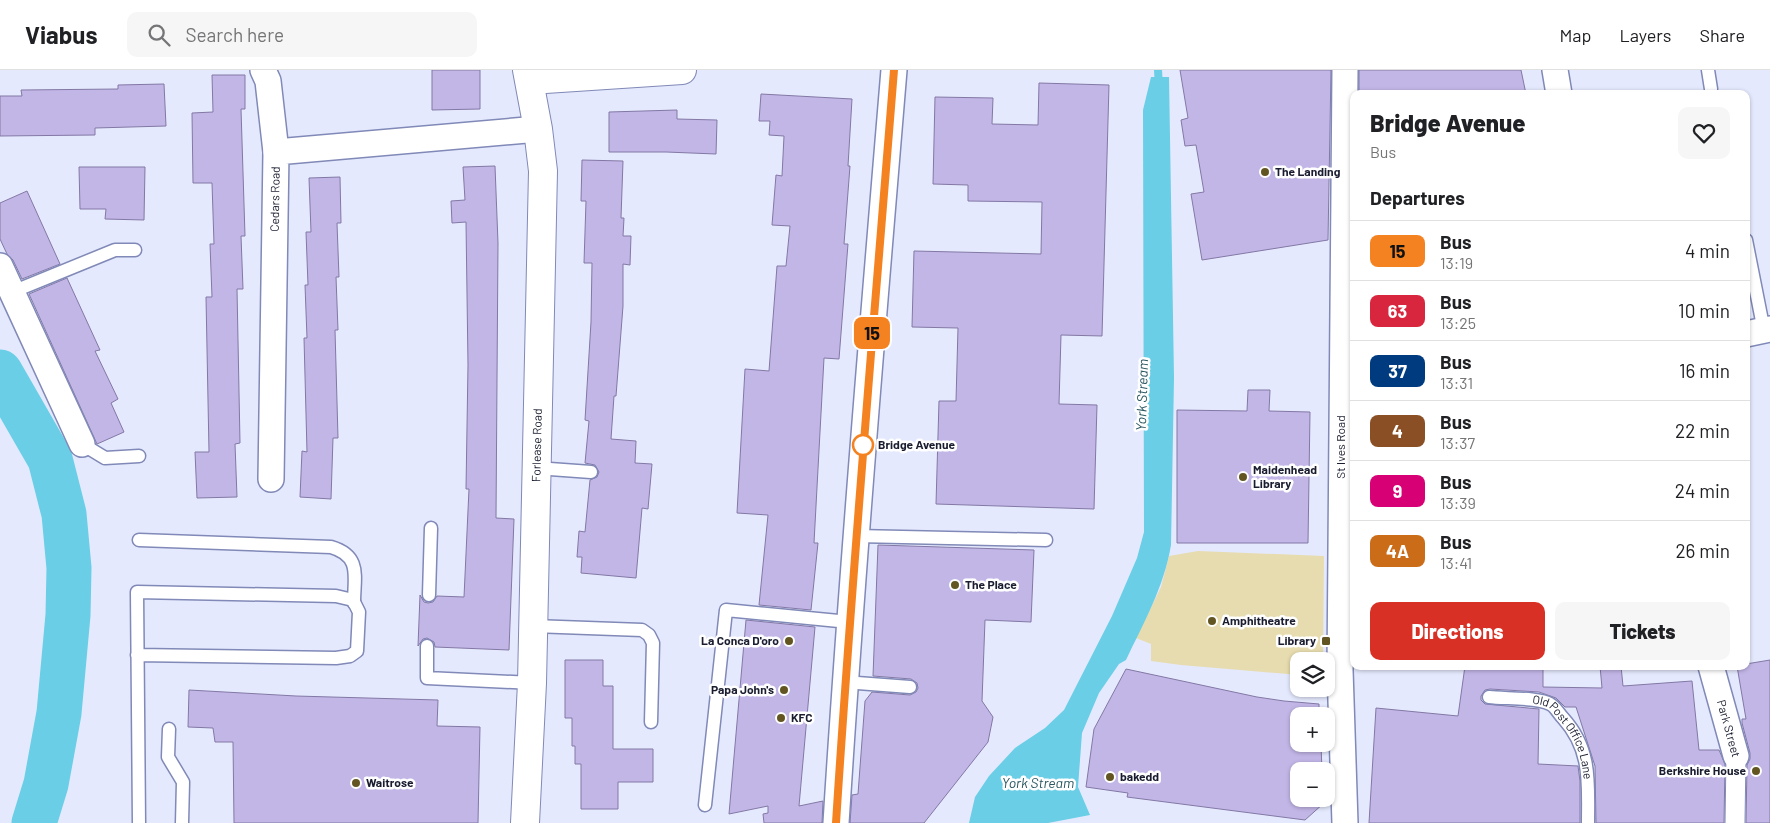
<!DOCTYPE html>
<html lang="en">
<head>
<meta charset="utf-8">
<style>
	body { margin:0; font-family:Barlow,sans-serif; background:#f6f6f6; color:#202124; height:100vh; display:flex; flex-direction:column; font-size:19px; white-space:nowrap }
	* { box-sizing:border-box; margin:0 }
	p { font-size:16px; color:#757577 }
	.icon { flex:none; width:28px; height:28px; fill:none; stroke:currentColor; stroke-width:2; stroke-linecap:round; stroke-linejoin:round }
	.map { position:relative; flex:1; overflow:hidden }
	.side { position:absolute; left:1350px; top:20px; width:400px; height:580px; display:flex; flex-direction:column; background:#fff; border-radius:10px; box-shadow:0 1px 4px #0004 }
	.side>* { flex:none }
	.badge { padding:0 10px; border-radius:8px; font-size:18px; line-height:32px }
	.tools { position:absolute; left:1290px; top:582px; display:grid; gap:10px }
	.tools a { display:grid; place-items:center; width:45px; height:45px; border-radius:10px; background:#fff; box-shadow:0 1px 4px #0004; font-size:25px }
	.map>.badge { position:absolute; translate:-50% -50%; box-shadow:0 0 0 2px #fff }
	h2 { padding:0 20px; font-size:19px; line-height:45px }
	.round { display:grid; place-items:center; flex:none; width:52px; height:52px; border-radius:10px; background:#f6f6f6 }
	.overview { display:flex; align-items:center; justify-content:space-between; height:85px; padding:0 20px }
	h1 { font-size:24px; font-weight:800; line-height:38px }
	.button { display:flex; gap:10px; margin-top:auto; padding:10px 20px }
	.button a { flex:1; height:58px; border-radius:10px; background:#d93025; color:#fff; font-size:20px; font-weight:800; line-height:58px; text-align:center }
	.button a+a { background:#f6f6f6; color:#202124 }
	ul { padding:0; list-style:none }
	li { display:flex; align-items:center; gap:15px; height:60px; padding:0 20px; border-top:1px solid #e0e0e0 }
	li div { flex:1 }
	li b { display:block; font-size:19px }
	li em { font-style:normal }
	li .badge { min-width:55px; font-weight:700; text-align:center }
	header { display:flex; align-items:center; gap:30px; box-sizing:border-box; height:70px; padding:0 25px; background:#fff; border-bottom:1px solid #e0e0e0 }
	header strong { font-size:24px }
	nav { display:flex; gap:28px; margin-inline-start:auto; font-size:18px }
	.search { width:350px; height:45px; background:#f6f6f6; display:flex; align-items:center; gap:12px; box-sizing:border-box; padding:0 18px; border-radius:10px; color:#757577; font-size:19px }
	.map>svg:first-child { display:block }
	.green { fill:#e7dcaf }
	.water { fill:#69cee6 }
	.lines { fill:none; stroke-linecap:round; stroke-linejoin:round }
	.stream { stroke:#69cee6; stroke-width:8 }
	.river { stroke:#69cee6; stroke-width:45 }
	.building { fill:#c2b6e7; stroke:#8378a5 }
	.service-casing { stroke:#8089b7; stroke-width:15 }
	.pedestrian-casing { stroke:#8089b7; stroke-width:21 }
	.minor-casing { stroke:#8089b7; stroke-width:28 }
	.tertiary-casing { stroke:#8089b7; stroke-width:30 }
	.service { stroke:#fff; stroke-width:12 }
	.pedestrian { stroke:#fff; stroke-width:19 }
	.minor { stroke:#fff; stroke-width:25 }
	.tertiary { stroke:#fff; stroke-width:28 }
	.line-casing { stroke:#fff; stroke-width:11 }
	.line { stroke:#f58220; stroke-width:8 }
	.poi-dot { fill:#625522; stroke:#fff; stroke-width:2 }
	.stop-dot { fill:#fff; stroke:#f58220; stroke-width:2.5 }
	.labels { text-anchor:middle; stroke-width:5; stroke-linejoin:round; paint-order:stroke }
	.poi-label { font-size:12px; font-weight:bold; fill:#1a1d2f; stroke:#fff; text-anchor:start }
	.street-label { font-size:12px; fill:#1a1d2f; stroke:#fff }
	.stop-label { font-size:12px; font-weight:bold; fill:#1a1d2f; stroke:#fff; text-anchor:start }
	.water-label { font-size:14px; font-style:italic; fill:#2a5761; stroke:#fff }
</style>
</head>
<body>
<header>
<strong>Viabus</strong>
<div class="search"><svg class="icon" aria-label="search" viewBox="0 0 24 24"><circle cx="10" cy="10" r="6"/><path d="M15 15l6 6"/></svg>Search here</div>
<nav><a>Map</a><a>Layers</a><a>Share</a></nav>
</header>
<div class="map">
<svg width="1770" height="753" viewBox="0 0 1770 753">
	<rect width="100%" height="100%" fill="#e4e9fd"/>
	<path class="green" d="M 1198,481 L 1324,486 L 1323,591 L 1299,591 L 1299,605 L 1181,595 L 1151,591 L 1151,574 L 1136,568 L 1161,517 L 1169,486 Z"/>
	<path class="water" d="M 1151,7 L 1169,7 L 1174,308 L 1171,475 C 1164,517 1144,552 1126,590 L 1119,594 L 1099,623 L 1082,663 L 1078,717 L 1090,745 L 1048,753 L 969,753 L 975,727 L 989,706 L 1015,678 L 1045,658 L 1064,640 L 1112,546 L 1137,488 L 1144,462 L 1143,40 Z"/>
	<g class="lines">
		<path class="stream" d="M 1158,0 L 1159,17"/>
		<path class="river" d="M 0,302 L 50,389 L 64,444 L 69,498 L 68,545 L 59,643 L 46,714 L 34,753"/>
	</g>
	<path class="building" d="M 432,0 L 480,0 L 480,39 L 432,40 Z
		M 1180,0 L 1331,0 L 1328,170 L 1202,190 L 1191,124 L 1204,122 L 1196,75 L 1185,76 L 1181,50 L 1188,48 Z
		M 1359,0 L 1521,0 L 1526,24 L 1359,24 Z
		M 212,5 L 245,5 L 245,39 L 241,39 L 245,166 L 241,166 L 243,219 L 237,219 L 240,373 L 235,374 L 237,427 L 197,428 L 195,382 L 209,382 L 206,227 L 212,227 L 210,174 L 214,174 L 212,113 L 193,113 L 192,43 L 213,42 Z
		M 1039,13 L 1109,15 L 1102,266 L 1061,265 L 1059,334 L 1097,335 L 1094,439 L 936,434 L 939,331 L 956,331 L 958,258 L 912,257 L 914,181 L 1041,184 L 1042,132 L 968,131 L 968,115 L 933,114 L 935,27 L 993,28 L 992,54 L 1038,55 Z
		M 164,14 L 166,56 L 95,58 L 95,65 L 0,66 L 0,26 L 22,26 L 21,20 L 118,19 L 118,15 Z
		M 761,24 L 852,29 L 848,96 L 850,96 L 844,174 L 848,174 L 839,289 L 824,288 L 814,473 L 818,473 L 811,540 L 759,535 L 768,445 L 737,443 L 745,299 L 769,301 L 777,196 L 786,196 L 790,156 L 772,155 L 776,105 L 782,106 L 784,66 L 769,65 L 770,51 L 759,51 Z
		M 677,40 L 677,49 L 717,50 L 716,84 L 666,82 L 609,82 L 609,42 Z
		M 582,90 L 623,91 L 621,148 L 624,148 L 623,166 L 631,166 L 630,195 L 623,194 L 623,236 L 616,326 L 614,326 L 611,369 L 636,371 L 635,393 L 652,394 L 648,439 L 642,438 L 636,508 L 581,503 L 582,487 L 577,487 L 579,461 L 585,462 L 590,410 L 597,407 L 599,402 L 595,395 L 585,393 L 589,351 L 585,350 L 591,252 L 592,193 L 584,193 L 586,131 L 581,131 Z
		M 495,96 L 498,173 L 496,448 L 514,449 L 509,580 L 435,577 L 434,572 L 427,568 L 423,569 L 418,576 L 420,525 L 424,532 L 428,533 L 433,532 L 437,526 L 464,527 L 469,419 L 466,419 L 468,295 L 466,152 L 452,153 L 451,131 L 465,130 L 463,97 Z
		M 79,97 L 145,97 L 144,150 L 105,149 L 106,139 L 80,139 Z
		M 340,107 L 341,153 L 337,153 L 339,207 L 336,207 L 338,260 L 335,260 L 338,368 L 333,368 L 331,429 L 300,427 L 302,381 L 307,382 L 304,268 L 307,268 L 305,215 L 308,215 L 306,162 L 311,162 L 309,108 Z
		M 27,121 L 60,194 L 22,209 L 13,190 L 7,184 L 0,169 L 0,133 Z
		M 67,208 L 100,280 L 95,281 L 118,329 L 111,333 L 124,362 L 97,374 L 29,224 Z
		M 1248,320 L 1270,320 L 1269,341 L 1310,342 L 1308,473 L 1177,473 L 1177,340 L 1247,341 Z
		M 878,475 L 1034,480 L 1031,552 L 985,550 L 982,631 L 993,647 L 988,672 L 924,753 L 850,753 L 852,725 L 858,724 L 865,631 L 872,622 L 910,625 L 916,622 L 918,618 L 917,613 L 911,609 L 873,606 Z
		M 746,550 L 815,557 L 799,736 L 823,731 L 822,753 L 764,753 L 763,744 L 768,743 L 768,736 L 729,744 Z
		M 565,590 L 603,590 L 603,616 L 613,616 L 613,679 L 653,679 L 653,712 L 618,712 L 618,739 L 581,739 L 581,694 L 575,694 L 575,676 L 572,676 L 572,648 L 565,648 Z
		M 1770,590 L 1770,753 L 1746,753 L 1747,695 L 1750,689 L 1750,683 L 1742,653 L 1742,649 L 1746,649 L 1737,596 L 1746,596 L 1746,594 Z
		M 1465,596 L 1543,596 L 1543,617 L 1602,618 L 1600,596 L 1621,596 L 1623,616 L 1692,611 L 1699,680 L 1719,680 L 1725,694 L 1724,753 L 1596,753 L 1595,696 L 1576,637 L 1565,637 L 1556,628 L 1539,622 L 1490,619 L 1485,620 L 1481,626 L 1481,630 L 1485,634 L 1539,639 L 1538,694 L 1578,696 L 1580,711 L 1580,753 L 1369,753 L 1376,638 L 1458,646 Z
		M 1126,599 L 1257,627 L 1284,631 L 1319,634 L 1319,646 L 1299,646 L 1299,674 L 1321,674 L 1322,701 L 1299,701 L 1299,729 L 1324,729 L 1324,733 L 1305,750 L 1127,727 L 1128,723 L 1086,717 L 1094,659 Z
		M 189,620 L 296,626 L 438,630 L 437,656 L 480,657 L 478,753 L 234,753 L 233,672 L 215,672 L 213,658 L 188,657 Z"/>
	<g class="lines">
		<g class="service-casing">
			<g id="service">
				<path d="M 1708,0 L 1711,19"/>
				<path d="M 1746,170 L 1764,261"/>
				<path d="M 12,222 L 115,180 L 135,180"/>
				<path d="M 82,374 L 105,388 L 139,386"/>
				<path d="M 536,398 L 591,402"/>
				<path d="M 856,466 L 1046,470"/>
				<path d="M 139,470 L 331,477 C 362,486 354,507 354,533"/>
				<path d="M 429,525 L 431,458"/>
				<path d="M 533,556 L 642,560 L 649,565 L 653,573 L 651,652"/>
				<path d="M 427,576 L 427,608 L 532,613"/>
				<path d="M 137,585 L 336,588 L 350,586 L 357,581 L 359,542 L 353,530 L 336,526 L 137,522 L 139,753"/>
				<path d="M 844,612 L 910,617"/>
				<path id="s1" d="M 1489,627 C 1504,629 1538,627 1550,634 C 1555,636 1559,644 1563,648 C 1592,680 1588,713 1588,753"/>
				<path d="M 169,659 L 168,687 L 183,712 L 182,753"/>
				<path d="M 705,735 L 726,540 L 849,552"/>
			</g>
		</g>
		<g class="pedestrian-casing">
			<path id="pedestrian" d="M 1735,753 L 1736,686"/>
		</g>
		<g class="minor-casing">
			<g id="minor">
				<path d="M 263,0 L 268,11 L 276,82"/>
				<path d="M 1345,0 L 1340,600 L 1345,753"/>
				<path d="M 1555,0 L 1559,24"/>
				<path d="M 0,196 L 82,374"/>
				<path d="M 1746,264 L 1770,259"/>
				<path id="s2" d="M 271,409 L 276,82 L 538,59"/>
				<path id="s3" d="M 1711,596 L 1736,686"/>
				<path d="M 836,753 C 852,502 873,251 894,0"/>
			</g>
		</g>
		<g class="tertiary-casing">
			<g id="tertiary">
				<path d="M 530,10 L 682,0"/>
				<path id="s4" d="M 525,753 L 532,613 L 543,101 L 538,59 L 527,0"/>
			</g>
		</g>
		<use href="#service" class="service"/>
		<use href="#pedestrian" class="pedestrian"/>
		<use href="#minor" class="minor"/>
		<use href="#tertiary" class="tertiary"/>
	</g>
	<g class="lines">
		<g class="line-casing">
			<path id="line" d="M 836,753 C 852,502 874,251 894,0"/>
		</g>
		<use href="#line" class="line"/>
	</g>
	<g class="poi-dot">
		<circle cx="1265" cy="102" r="5"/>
		<circle cx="1243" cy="407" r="5"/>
		<circle cx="955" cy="515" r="5"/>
		<circle cx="1212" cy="551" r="5"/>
		<circle cx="789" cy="571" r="5"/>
		<rect x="1321" y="566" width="10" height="10" rx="2.5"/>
		<circle cx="784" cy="620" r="5"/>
		<circle cx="781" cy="648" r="5"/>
		<circle cx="1756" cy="701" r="5"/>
		<circle cx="1110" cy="707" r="5"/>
		<circle cx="356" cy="713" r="5"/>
	</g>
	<circle class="stop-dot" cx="863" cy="375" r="10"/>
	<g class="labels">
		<g class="poi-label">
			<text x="1275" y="106">The Landing</text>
			<text x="1253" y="404">Maidenhead<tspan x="1253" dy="14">Library</tspan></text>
			<text x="965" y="519">The Place</text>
			<text x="1222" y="555">Amphitheatre</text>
			<text x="779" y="575" text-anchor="end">La Conca D'oro</text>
			<text x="1316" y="575" text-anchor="end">Library</text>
			<text x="774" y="624" text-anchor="end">Papa John's</text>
			<text x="791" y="652">KFC</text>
			<text x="1746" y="705" text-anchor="end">Berkshire House</text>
			<text x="1120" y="711">bakedd</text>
			<text x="366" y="717">Waitrose</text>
		</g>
		<g class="street-label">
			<text dy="4" stroke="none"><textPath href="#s2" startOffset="280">Cedars Road</textPath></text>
			<text dy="4" stroke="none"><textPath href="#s4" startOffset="378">Forlease Road</textPath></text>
			<text transform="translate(1341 377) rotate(-90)" y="4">St Ives Road</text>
			<text dy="4" stroke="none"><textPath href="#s3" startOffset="65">Park Street</textPath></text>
			<text dy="4" stroke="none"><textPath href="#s1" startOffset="96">Old Post Office Lane</textPath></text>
		</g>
		<g class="stop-label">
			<text x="878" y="379">Bridge Avenue</text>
		</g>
		<g class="water-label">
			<text transform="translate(1142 325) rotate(-88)" y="5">York Stream</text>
			<text x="1038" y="718">York Stream</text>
		</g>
	</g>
</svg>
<div class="tools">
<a><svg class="icon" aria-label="layers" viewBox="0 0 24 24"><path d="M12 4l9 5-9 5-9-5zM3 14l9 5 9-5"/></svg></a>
<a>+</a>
<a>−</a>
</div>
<b class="badge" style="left:872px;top:263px;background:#f58220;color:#111">15</b>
<section class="side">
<div class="overview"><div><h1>Bridge Avenue</h1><p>Bus</p></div><a class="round"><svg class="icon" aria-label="heart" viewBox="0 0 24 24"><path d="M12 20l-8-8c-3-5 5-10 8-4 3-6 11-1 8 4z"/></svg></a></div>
<h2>Departures</h2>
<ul>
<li><span class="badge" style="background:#f58220;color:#111">15</span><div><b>Bus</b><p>13:19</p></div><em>4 min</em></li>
<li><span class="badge" style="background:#d7263d;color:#fff">63</span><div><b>Bus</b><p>13:25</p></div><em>10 min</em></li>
<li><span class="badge" style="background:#003b80;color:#fff">37</span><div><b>Bus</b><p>13:31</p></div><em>16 min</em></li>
<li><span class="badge" style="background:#8a4f25;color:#fff">4</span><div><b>Bus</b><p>13:37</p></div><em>22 min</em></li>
<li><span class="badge" style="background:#d70075;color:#fff">9</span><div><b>Bus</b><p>13:39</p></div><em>24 min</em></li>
<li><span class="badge" style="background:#ca6c18;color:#fff">4A</span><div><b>Bus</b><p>13:41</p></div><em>26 min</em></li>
</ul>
<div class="button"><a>Directions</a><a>Tickets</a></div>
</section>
</div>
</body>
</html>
